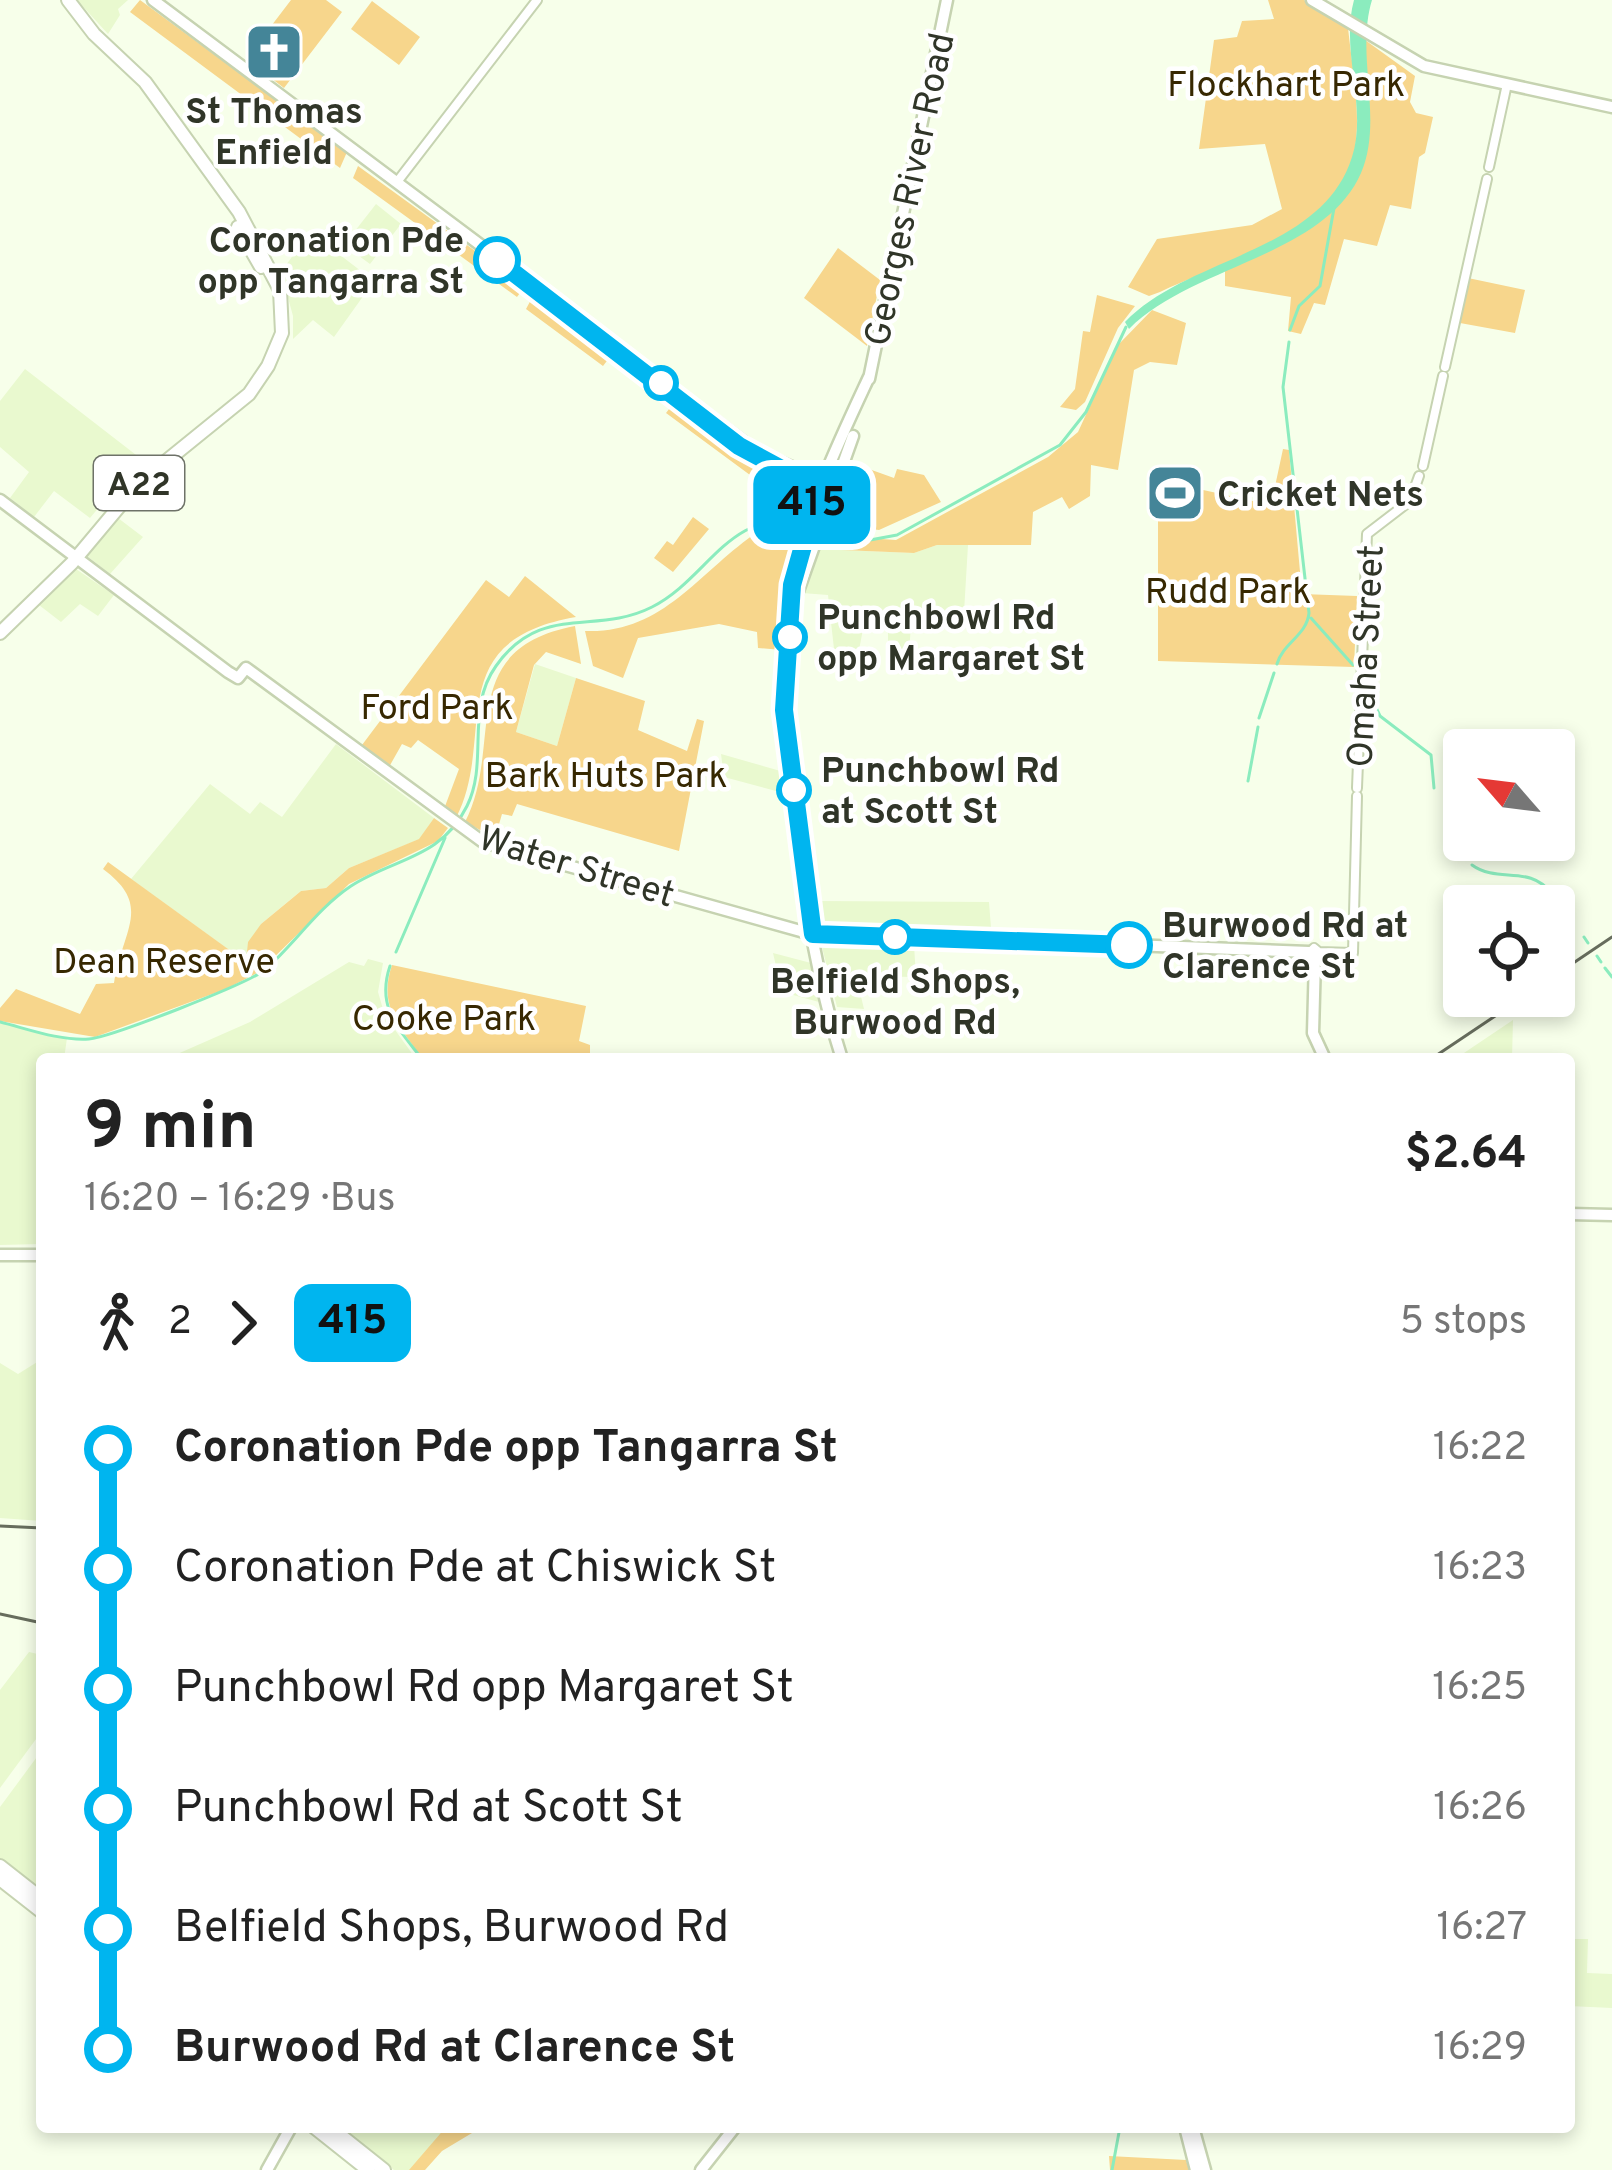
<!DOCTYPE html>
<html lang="en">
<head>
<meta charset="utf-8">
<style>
	body { margin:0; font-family:Overpass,sans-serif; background:#f2f2f2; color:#222; height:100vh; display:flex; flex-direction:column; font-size:45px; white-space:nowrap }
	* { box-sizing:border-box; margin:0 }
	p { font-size:39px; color:#767676 }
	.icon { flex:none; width:66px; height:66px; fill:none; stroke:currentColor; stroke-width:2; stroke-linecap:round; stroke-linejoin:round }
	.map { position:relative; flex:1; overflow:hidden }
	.panel { position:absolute; left:36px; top:1053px; width:1539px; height:1080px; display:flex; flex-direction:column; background:#fff; border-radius:12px; box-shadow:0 6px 18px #0003 }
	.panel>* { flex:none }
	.badge { padding:0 24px; border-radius:18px; font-size:42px; line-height:78px }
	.needle { width:78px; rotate:298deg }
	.tools { position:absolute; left:1443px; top:729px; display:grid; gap:24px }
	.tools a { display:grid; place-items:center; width:132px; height:132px; border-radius:12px; background:#fff; box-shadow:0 6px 18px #0003; font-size:60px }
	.map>.badge { position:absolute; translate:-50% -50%; box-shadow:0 0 0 6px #fff }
	.legs { display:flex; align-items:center; gap:18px; height:132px; padding:0 48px; font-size:39px }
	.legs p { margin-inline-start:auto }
	.headline { display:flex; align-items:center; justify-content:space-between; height:204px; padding:0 48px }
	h1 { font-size:66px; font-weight:700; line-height:90px }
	ul { padding:0 48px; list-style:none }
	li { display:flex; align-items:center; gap:42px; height:120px; font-size:45px }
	li i { display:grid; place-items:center; width:18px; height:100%; margin:0 15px; background:currentColor }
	li i::after { content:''; width:30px; height:30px; margin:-15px; border:9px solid; border-radius:50%; background:#fff }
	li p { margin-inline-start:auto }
	li:first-child i { background:linear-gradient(#0000 50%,currentColor 0) }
	li:last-child i { background:linear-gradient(currentColor 50%,#0000 0) }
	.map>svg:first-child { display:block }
	.built { fill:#e9f9cf }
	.green { fill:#f7d68c }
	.water { fill:#8becbe }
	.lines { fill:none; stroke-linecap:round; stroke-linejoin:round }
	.stream { stroke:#8becbe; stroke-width:3 }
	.minor-casing { stroke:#c6d3b1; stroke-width:12 }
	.major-casing { stroke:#c6d3b1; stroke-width:15 }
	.highway-casing { stroke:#c6d3b1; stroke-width:16 }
	.minor { stroke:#fff; stroke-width:8 }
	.major { stroke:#fff; stroke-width:10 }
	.highway { stroke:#fff; stroke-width:12 }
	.rail { stroke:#676d5d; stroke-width:3 }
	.line-1-casing { stroke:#fff; stroke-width:27 }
	.line-1 { stroke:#00b5ef; stroke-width:18 }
	.stop-1-dot { fill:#fff; stroke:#00b5ef; stroke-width:6 }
	.labels { text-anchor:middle; stroke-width:9; stroke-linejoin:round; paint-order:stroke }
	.shield { fill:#fff; stroke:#6e7268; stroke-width:3 }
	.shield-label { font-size:33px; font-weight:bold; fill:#303528 }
	.park-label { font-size:36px; fill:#372801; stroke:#fff }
	.poi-label { font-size:36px; font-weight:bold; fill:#303528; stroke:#fff }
	.street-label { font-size:36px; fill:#303528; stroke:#fff }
	.stop-label { font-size:36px; font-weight:bold; fill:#303528; stroke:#fff; text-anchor:start }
</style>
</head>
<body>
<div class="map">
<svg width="1612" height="2170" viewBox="0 0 1612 2170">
	<rect width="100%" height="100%" fill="#f7ffea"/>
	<path class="built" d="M 77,0 L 128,0 L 118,9 L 120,15 L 108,34 Z
		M 376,204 L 401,224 L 370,264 L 344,245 Z
		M 310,232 L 374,281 L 334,337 L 313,320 L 293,339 L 293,316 L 281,272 Z
		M 25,369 L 140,458 L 90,518 L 54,491 L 34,517 L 10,498 L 29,472 L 0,447 L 0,401 Z
		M 118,518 L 143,537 L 110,574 L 87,556 Z
		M 937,545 L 968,545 L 963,629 L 911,625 L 909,653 L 888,651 L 888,625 L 864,624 L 859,650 L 834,649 L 828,595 L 802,593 L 816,549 L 914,553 Z
		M 76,569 L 114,595 L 98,616 L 80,604 L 61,622 L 39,605 Z
		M 535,664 L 576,678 L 557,746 L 516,732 Z
		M 336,744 L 434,818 L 420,839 L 349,868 L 326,888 L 301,891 L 291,899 L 261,924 L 247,963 L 131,879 L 210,784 L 250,814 L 260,802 L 282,817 Z
		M 721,754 L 784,772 L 787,794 L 724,777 Z
		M 816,901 L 989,902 L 991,928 L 821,927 Z
		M 821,943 L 914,945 L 916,977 L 856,976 L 864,1009 L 837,1007 Z
		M 773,953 L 811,963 L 819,1002 L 782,992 Z
		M 368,959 L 383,963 L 378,992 L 385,1016 L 416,1059 L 166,1059 L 250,1022 L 349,962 L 364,966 Z
		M 1513,1020 L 1512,1059 L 1455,1059 Z
		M 0,1023 L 67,1038 L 64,1059 L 42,1059 L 42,1244 L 0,1245 Z
		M 42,1359 L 42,1521 L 0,1518 L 0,1363 L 18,1374 Z
		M 29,1652 L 42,1655 L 42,1731 L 0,1788 L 0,1690 Z
		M 42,1750 L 42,1892 L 0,1859 L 0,1807 Z
		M 1569,1939 L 1588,1939 L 1587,1973 L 1612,1974 L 1612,2008 L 1569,2006 Z
		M 340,2127 L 446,2127 L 416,2170 L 394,2170 Z"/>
	<path class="green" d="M 140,0 L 347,152 L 340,168 L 130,12 Z
		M 291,0 L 326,0 L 342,12 L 284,88 L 246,59 Z
		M 1268,0 L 1304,0 L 1348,28 C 1352,66 1361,111 1355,149 C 1341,230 1224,261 1160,292 L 1149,296 L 1128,287 L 1157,239 L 1252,225 L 1282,209 L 1265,144 L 1199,149 L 1214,40 L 1237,37 L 1242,21 L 1274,19 Z
		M 372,1 L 420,37 L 399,65 L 351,29 Z
		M 1365,40 L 1415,76 L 1410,102 L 1416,113 L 1433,117 L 1425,153 L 1419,157 L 1411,209 L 1390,205 L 1377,246 L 1344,239 L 1325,305 L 1314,303 L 1301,334 L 1288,331 L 1291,297 L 1225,286 L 1225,270 C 1363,204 1373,194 1365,40 Z
		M 358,166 L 518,282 L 523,289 L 517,297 L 353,178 Z
		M 838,248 L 880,280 L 867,346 L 804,298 Z
		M 1468,278 L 1525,290 L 1515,333 L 1460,323 Z
		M 1097,295 L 1135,306 L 1118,328 L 1085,402 L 1076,410 L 1060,407 L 1075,389 L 1083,331 L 1090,332 Z
		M 533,296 L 613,353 L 603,366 L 526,309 Z
		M 1152,310 L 1186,323 L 1177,365 L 1150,362 L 1134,370 L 1118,470 L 1091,465 L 1090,496 L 1069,509 L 1062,497 L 1033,512 L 1031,545 L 937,545 L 914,553 L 817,549 L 821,535 L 896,540 L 1048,457 L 1078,432 L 1118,345 Z
		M 676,400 L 763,469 L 804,489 L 809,501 L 802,519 L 767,513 L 762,496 L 771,484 L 750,475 L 666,413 Z
		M 1283,449 L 1289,450 L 1302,594 L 1357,596 L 1354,667 L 1158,661 L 1158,480 L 1271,505 Z
		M 855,464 L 894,478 L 897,469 L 924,475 L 941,502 L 879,530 L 825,523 Z
		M 693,517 L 709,529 L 673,572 L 654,558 L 667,541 L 673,545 Z
		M 753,535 L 794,540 L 782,650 L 758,648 L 757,632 L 719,624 L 638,638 L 623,678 L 593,666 L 585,631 C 661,634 697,575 753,535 Z
		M 525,576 L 576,617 C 438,641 498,736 456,818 L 444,809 L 459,769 L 418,740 L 411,748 L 402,744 L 389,767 L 362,745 L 486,580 L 509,597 Z
		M 575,626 L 581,664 L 546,652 L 534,665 L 516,732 L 557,746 L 576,678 L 645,701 L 638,730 L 687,751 L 697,719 L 704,721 L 679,851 L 517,804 L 512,816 L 502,814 L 495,838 L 465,822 C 505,745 453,649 575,626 Z
		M 434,818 L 448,828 L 438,841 L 349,884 L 259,972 L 226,989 L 95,1037 L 0,1021 L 0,1008 L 16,989 L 80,1014 L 96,984 L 114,983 C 123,928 153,906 103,869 L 108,862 L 246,962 L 248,942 L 261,924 L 301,891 L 326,888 L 349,868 L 419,839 Z
		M 392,965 L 586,1006 L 579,1041 L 590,1045 L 590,1059 L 423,1059 C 399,1026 378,1006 392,965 Z
		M 446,2127 L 482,2127 L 442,2151 L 425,2170 L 409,2170 Z
		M 1109,2156 L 1186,2160 L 1189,2170 L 1110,2170 Z"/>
	<path class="water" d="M 1354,0 L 1372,0 C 1355,56 1384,119 1361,173 C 1325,256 1191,266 1129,329 L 1125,322 C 1188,256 1322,253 1352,157 C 1368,107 1340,51 1354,0 Z"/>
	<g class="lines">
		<path class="stream" d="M 1290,330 L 1299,306 L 1320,286 L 1334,208
			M 823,529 L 870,540 L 897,535 L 1060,445 L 1086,412 L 1126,327
			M 1311,618 L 1353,665
			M 1277,664 C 1283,643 1307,635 1309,613 L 1283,387 L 1289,342
			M 1371,697 L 1380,716 L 1431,755 L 1434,788
			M 1259,718 L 1274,673
			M 1248,781 L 1258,727
			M 1472,865 C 1498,884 1529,864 1551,893
			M 1584,937 L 1588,943
			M 396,952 L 445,838
			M 1597,956 L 1601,962
			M 390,966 C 376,1007 398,1028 422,1059
			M 1605,968 L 1612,977
			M 0,1022 C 28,1029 60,1041 89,1039 C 111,1037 250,983 266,969 C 295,943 318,908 351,886 C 394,858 441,859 467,806 C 489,762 465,709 496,666 C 541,602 595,636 652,607 C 708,579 729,508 802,523
			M 1112,2170 L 1120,2127"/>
		<g class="minor-casing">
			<path id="minor" d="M 1489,167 L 1507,84
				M 397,182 L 537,0
				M 1445,367 L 1487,179
				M 1423,466 L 1443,376
				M 1357,788 L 1367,534 L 1410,501 L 1419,476
				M 1314,948 L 1320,953 L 1313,958 L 1309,953 Z
				M 1319,952 L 1353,953 L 1357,796"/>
		</g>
		<g class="major-casing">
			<path id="major" d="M 153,0 L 757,452 L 833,485
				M 1312,0 L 1424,66 L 1612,107
				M 869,379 L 947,0
				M 798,478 L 810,491 L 812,511
				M 0,500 L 228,672 L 238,678 L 246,668 L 483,842 L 804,932 L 1309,952
				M 797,594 L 853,436
				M 1315,958 L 1313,1033 L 1325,1059
				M 842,1059 C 802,934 770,701 794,573 C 806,510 842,435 869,377
				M 1569,1214 L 1612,1215
				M 0,1255 L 37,1255
				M 1185,2127 L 1196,2170
				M 1193,2127 L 1205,2170
				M 267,2170 L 291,2127
				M 701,2170 L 735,2127"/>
		</g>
		<g class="highway-casing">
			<path id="highway" d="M 238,227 L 261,267
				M 0,633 L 72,563 L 138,484 L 249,394 L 268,366 L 282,333 L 280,290 L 239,212 L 145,82 L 94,34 L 68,0
				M 0,1866 L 42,1899
				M 0,1879 L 42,1912
				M 314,2127 L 368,2170
				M 330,2127 L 384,2170"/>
		</g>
		<use href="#minor" class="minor"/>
		<use href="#major" class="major"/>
		<use href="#highway" class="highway"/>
		<path class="rail" d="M 1554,976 L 1612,937
			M 1431,1059 L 1525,996
			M 0,1526 L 42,1528
			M 0,1614 L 42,1623"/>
	</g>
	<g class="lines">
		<g class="line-1-casing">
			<path id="line-1" d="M 497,260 L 739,446 L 798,478 L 810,491 L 812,514 L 792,585 L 784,710 L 813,934 L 1129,945"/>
		</g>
		<use href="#line-1" class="line-1"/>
	</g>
	<defs>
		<g id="church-square" transform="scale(3)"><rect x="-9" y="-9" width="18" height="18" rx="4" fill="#448598" stroke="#fff"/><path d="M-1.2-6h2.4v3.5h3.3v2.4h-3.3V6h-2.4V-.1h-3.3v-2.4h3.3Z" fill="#fff"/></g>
		<g id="stadium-square" transform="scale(3)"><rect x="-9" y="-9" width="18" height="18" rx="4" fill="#448598" stroke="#fff"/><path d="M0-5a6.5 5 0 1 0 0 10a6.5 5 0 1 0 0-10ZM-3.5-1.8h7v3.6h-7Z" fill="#fff"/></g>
	</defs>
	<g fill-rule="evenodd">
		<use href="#church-square" x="274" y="52"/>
		<use href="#stadium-square" x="1175" y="493"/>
	</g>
	<g class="stop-1-dot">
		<circle cx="497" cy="260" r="21"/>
		<circle cx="661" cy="383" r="15"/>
		<circle cx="790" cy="637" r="15"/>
		<circle cx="794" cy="790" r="15"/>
		<circle cx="895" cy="937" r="15"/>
		<circle cx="1129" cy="945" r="21"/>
	</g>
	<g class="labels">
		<rect class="shield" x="94" y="456" width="90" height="54" rx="9"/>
		<g class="shield-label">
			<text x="139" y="495">A22</text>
		</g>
		<g class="park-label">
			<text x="1286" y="96">Flockhart Park</text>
			<text x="1228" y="603">Rudd Park</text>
			<text x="437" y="719">Ford Park</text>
			<text x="606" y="787">Bark Huts Park</text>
			<text x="164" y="973">Dean Reserve</text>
			<text x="444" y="1030">Cooke Park</text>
		</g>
		<g class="poi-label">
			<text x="274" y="123">St Thomas<tspan x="274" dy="41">Enfield</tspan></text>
			<text x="1217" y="506" text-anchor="start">Cricket Nets</text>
		</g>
		<g class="street-label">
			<text transform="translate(908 189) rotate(-78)" y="13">Georges River Road</text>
			<text transform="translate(1364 656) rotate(-87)" y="13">Omaha Street</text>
			<text transform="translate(577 865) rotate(17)" y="13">Water Street</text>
		</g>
		<g class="stop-label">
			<text x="464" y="252" text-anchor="end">Coronation Pde<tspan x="464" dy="41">opp Tangarra St</tspan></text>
			<text x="817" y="629">Punchbowl Rd<tspan x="817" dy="41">opp Margaret St</tspan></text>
			<text x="821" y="782">Punchbowl Rd<tspan x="821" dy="41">at Scott St</tspan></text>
			<text x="1162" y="937">Burwood Rd at<tspan x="1162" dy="41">Clarence St</tspan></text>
			<text x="895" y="993" text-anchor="middle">Belfield Shops,<tspan x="895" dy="41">Burwood Rd</tspan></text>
		</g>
	</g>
</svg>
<div class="tools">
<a><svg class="needle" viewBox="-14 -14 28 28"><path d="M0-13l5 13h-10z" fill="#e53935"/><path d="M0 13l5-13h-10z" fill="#767676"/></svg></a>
<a><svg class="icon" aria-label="locate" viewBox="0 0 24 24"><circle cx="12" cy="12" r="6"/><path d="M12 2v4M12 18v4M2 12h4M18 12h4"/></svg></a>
</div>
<b class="badge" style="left:812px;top:505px;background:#00b5ef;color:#111">415</b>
<section class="panel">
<div class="headline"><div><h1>9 min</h1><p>16:20 – 16:29 · Bus</p></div><b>$2.64</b></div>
<div class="legs"><svg class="icon" aria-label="walk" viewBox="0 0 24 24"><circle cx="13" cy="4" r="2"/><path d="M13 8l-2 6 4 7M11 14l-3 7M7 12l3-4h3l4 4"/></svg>2<svg class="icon" aria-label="forward" viewBox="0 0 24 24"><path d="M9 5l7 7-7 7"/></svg><b class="badge" style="background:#00b5ef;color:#111">415</b><p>5 stops</p></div>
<ul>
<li><i style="color:#00b5ef"></i><b>Coronation Pde opp Tangarra St</b><p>16:22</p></li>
<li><i style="color:#00b5ef"></i><span>Coronation Pde at Chiswick St</span><p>16:23</p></li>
<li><i style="color:#00b5ef"></i><span>Punchbowl Rd opp Margaret St</span><p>16:25</p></li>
<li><i style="color:#00b5ef"></i><span>Punchbowl Rd at Scott St</span><p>16:26</p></li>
<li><i style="color:#00b5ef"></i><span>Belfield Shops, Burwood Rd</span><p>16:27</p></li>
<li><i style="color:#00b5ef"></i><b>Burwood Rd at Clarence St</b><p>16:29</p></li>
</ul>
</section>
</div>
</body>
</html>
